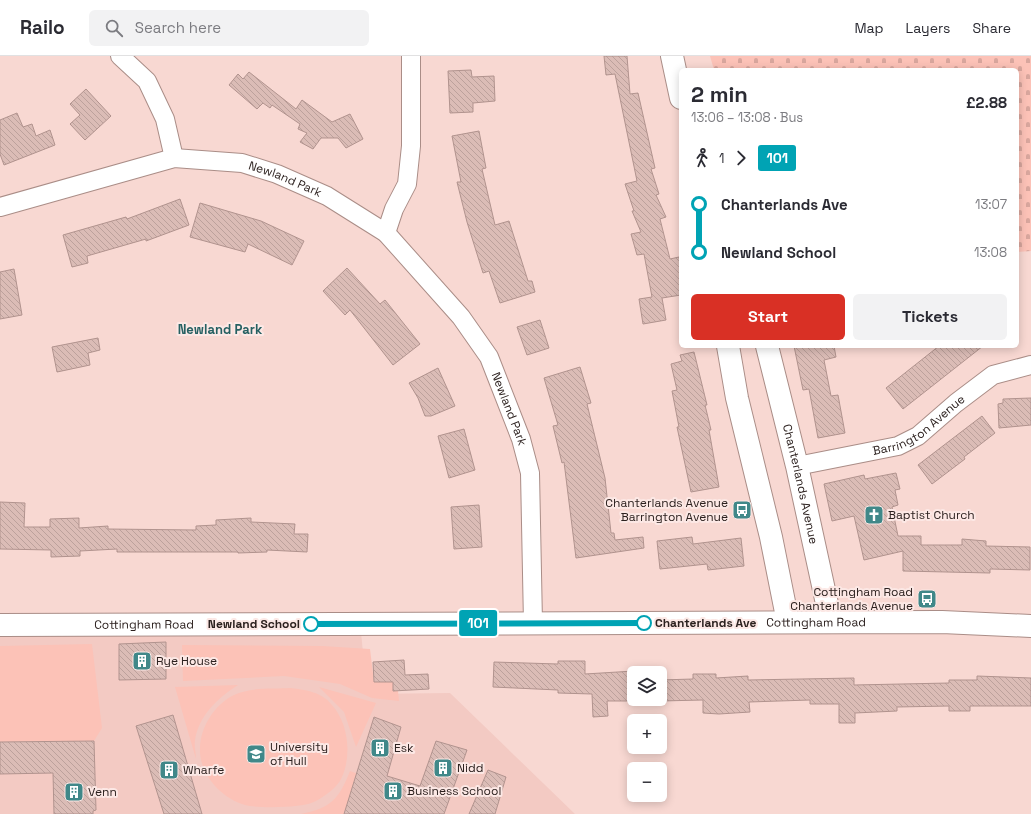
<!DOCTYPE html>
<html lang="en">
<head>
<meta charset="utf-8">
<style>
	body { margin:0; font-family:"Space Grotesk",sans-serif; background:#f2f2f3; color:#2b2b33; height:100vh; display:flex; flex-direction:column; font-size:15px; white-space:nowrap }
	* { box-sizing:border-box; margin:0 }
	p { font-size:13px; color:#7c7c81 }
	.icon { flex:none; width:22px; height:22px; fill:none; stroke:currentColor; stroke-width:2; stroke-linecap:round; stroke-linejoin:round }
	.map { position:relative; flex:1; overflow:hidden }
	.details { position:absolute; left:679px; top:12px; width:340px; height:280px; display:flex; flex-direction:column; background:#fff; border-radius:6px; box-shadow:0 2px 10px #0003 }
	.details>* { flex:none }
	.badge { padding:0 8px; border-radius:3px; font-size:14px; line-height:26px }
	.tools { position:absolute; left:627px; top:610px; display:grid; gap:8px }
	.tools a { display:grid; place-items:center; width:40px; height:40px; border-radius:6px; background:#fff; box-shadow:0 2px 10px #0003; font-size:20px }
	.map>.badge { position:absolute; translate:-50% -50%; box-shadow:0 0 0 2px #fff }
	.legs { display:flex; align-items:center; gap:6px; height:44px; padding:0 12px; font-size:13px }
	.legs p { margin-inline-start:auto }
	.overview { display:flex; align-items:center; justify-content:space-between; height:68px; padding:0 12px }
	h1 { font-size:22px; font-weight:700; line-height:30px }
	.action { display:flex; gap:8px; margin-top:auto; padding:8px 12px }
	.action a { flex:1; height:46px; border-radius:6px; background:#d93025; color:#fff; font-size:16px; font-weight:700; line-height:46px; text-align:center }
	.action a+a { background:#f2f2f3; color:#2b2b33 }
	ul { padding:0 12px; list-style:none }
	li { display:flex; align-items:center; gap:14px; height:48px; font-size:15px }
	li i { display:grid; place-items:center; width:6px; height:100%; margin:0 5px; background:currentColor }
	li i::after { content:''; width:10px; height:10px; margin:-5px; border:3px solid; border-radius:50%; background:#fff }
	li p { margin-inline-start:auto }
	li:first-child i { background:linear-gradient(#0000 50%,currentColor 0) }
	li:last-child i { background:linear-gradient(currentColor 50%,#0000 0) }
	header { display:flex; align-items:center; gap:24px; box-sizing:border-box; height:56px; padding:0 20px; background:#fff; border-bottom:1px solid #e1e1e2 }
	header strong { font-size:19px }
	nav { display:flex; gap:22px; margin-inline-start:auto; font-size:14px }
	.search { width:280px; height:36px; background:#f2f2f3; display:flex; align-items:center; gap:10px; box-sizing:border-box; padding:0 14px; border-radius:6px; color:#7c7c81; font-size:15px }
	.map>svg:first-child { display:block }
	.built { fill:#f3cac3 }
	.green { fill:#fcc2b7 }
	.cemetery { fill:url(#cemetery-stones) }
	.building { fill:url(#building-back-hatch); stroke:#b1938e }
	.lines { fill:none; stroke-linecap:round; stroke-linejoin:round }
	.street-casing { stroke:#aa8d87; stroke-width:20 }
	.secondary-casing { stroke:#aa8d87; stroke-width:24 }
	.street { stroke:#fff; stroke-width:18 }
	.secondary { stroke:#fff; stroke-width:22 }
	.line-1-casing { stroke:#fff; stroke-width:9 }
	.line-1 { stroke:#00a3b4; stroke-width:6 }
	.stop-1-dot { fill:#fff; stroke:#00a3b4; stroke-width:2 }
	.labels { text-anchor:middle; stroke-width:4; stroke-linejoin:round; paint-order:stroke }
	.street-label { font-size:12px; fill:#2c211f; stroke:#fce8e5 }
	.poi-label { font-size:12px; fill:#2c211f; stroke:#fce8e5; text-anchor:start }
	.stop-label { font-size:12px; font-weight:bold; fill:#2c211f; stroke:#fce8e5; text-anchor:start }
	.neighbourhood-label { font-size:13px; font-weight:bold; fill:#266062; stroke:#fce8e5 }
</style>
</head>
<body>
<header>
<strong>Railo</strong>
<div class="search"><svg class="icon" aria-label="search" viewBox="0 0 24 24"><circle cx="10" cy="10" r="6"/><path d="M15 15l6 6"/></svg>Search here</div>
<nav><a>Map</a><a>Layers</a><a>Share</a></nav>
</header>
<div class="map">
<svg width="1031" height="758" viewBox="0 0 1031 758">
	<defs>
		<pattern id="cemetery-stones" width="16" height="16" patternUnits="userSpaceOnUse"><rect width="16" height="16" fill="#fcc2b7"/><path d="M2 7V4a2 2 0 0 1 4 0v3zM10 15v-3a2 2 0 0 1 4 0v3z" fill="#d8a69d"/></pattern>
		<pattern id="building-back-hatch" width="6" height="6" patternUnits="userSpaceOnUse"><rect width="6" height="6" fill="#dbbcb6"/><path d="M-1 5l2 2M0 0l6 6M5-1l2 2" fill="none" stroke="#bca19c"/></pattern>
	</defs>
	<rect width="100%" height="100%" fill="#f8d8d2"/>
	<path class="built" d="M 0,576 L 361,576 L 367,638 L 450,637 L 575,758 L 0,758 Z"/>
	<path class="green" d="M 92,588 L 102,672 L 94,685 L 0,686 L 0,590 Z
		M 182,589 L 322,590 L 370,593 L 374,626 L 393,626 L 393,635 L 398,635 L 399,645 L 372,642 L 340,628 L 284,620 L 183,625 Z
		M 238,629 C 218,642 199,659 195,684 C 194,690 196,697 196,703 L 175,631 Z
		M 319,631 L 376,647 L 356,691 L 344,656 Z
		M 291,632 C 306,634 322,636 332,649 C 348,667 352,698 342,721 C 338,731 325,740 316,745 C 304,752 264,752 250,750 C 224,746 199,719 200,693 C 200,671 215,648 234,639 C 250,631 274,633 291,632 Z
		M 350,715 L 358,718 L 347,758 L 301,758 C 331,752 339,743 350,715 Z"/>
	<path class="cemetery" d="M 710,0 L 1031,0 L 1031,195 L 1017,196 L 1017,14 L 714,14 Z"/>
	<path class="building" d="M 604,0 L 627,0 L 630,38 L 638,37 L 655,112 L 651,113 L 659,138 L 656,139 L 666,161 L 660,163 L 670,203 L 679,201 L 681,214 L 681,239 L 662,242 L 666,264 L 643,268 L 639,243 L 652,241 L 644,198 L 637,199 L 631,178 L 641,176 L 632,155 L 634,155 L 625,128 L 637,125 L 615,18 L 606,19 Z
		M 471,14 L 472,21 L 494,20 L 495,45 L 473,47 L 473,56 L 450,57 L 448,15 Z
		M 249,16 L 296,53 L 302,44 L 332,66 L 350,58 L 363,83 L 346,92 L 338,82 L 321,82 L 313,93 L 300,86 L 307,77 L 298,73 L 300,68 L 272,49 L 270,52 L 263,47 L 257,53 L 229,29 L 238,18 L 243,23 Z
		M 86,33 L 111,60 L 85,84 L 70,68 L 80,59 L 70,48 Z
		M 17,57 L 23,71 L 32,68 L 36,80 L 50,74 L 55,89 L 4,109 L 0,98 L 0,64 Z
		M 479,75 L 486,112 L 482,113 L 495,169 L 509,165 L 528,225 L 532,225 L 535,236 L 500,247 L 489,215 L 483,217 L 467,166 L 457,126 L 461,126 L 452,80 Z
		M 180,143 L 189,169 L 146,185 L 146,183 L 87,200 L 88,207 L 72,211 L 63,179 L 126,161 L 127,163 Z
		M 200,147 L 261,165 L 304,185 L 292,209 L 248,188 L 245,196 L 190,181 Z
		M 347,212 L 380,248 L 385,244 L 420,288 L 393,309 L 350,254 L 345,259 L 323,235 Z
		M 14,213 L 22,259 L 0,263 L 0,216 Z
		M 540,264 L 549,292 L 527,299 L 517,271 Z
		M 98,282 L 100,294 L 88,297 L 90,309 L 57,316 L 52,291 Z
		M 794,290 L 834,290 L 836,301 L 824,304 L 831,340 L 838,339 L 845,377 L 818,382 L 809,333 L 803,334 Z
		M 939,290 L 983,290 L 903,353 L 886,332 Z
		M 694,296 L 707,349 L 705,349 L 711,374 L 709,374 L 719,431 L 691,436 L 677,371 L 679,371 L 672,335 L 677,334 L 671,308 L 682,305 L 680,299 Z
		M 580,311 L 591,347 L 587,348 L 605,422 L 611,477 L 614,477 L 615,484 L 643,481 L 644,492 L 576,502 L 564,406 L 562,407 L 553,370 L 558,369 L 544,322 Z
		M 438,312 L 455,350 L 431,360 L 425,360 L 418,342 L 409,327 Z
		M 1031,342 L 1031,369 L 999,372 L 998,348 L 1003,347 L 1003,343 Z
		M 982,360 L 995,377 L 964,401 L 965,403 L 932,428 L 918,409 Z
		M 464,373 L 475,414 L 449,422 L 438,380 Z
		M 896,417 L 900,433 L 895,434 L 898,449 L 892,451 L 898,480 L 921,480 L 921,489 L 962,489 L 962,483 L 986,485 L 986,490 L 1030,491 L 1030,514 L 990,513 L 990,517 L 903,515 L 903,495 L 864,504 L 854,460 L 832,465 L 824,428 L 864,419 L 865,423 Z
		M 0,446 L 25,447 L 24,471 L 50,471 L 50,463 L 79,462 L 79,472 L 108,470 L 108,473 L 196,474 L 196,470 L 216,469 L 216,464 L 251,462 L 251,466 L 295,468 L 294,478 L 308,478 L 307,496 L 267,494 L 267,496 L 238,497 L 238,496 L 117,496 L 117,493 L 80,495 L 80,500 L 51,501 L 51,494 L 0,493 Z
		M 479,449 L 482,491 L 454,493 L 451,451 Z
		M 692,481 L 693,488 L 741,482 L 744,510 L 708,514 L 707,508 L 660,513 L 657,485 Z
		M 166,586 L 166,623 L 119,624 L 119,588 Z
		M 404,604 L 405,619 L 428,618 L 429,633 L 393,635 L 393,626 L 374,626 L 373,606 Z
		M 558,605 L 585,605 L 585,618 L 634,615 L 634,645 L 607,645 L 608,660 L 593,661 L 592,638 L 558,637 L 558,634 L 493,631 L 494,606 L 558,608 Z
		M 693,618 L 716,618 L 716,622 L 748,620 L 748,624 L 854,622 L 854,629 L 949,627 L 949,624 L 977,624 L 977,620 L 1031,622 L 1031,650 L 970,650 L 970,655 L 949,655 L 949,650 L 897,651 L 897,655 L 855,657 L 855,667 L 839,667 L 839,648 L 810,648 L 810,644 L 749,646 L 750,656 L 719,658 L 703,657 L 703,644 L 660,645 L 660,624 L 693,623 Z
		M 173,659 L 202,758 L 164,758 L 136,670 Z
		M 374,661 L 401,671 L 387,720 L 420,730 L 436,685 L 467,694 L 444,758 L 344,758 Z
		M 94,685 L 96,754 L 93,755 L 93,758 L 54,758 L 53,717 L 0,718 L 0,686 Z
		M 488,714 L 506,721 L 495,758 L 469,758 Z"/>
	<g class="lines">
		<g class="street-casing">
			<g id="street">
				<path d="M 120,0 L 147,25 L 165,63 L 174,102"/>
				<path id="s1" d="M 0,151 L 174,102 L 242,107 L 277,118 L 327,140 L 386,177 L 461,261 L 489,301 L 521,383 L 530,417 L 533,567"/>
				<path d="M 386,177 L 394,153 L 407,128 L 411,90 L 411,0"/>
				<path id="s2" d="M 797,410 L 898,390 L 918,380 L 956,347 L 993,319 L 1031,309"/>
			</g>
		</g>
		<g class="secondary-casing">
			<g id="secondary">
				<path d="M 672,0 L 681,42"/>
				<path d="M 728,290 L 737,342 L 771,481 L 788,566"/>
				<path id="s3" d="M 767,290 L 797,410 L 831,566"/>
				<path id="s4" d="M 0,569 L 942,566 L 1031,570"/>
			</g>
		</g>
		<use href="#street" class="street"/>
		<use href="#secondary" class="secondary"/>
	</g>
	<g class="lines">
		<g class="line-1-casing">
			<path id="line-1" d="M 311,568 L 644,567"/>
		</g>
		<use href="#line-1" class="line-1"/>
	</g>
	<defs>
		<g id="bus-square" transform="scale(1)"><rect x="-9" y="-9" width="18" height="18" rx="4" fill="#408889" stroke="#fce8e5"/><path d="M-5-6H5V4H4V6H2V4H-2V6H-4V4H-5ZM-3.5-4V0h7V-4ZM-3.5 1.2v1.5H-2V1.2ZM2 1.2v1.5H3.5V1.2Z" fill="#fff"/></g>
		<g id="church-square" transform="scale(1)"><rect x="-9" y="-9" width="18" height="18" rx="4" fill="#408889" stroke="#fce8e5"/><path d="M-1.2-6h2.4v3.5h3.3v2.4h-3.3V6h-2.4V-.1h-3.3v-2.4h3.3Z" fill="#fff"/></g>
		<g id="building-square" transform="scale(1)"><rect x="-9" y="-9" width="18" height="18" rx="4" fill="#408889" stroke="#fce8e5"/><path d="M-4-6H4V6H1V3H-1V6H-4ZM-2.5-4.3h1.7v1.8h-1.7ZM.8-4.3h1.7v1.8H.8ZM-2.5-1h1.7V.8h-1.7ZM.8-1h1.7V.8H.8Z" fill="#fff"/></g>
		<g id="university-square" transform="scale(1)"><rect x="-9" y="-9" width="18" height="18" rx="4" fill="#408889" stroke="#fce8e5"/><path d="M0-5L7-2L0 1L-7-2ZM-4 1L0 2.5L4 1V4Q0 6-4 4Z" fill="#fff"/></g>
	</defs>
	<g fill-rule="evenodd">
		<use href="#bus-square" x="742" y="454"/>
		<use href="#church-square" x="874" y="459"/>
		<use href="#bus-square" x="927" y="543"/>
		<use href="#building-square" x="142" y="605"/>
		<use href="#building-square" x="380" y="692"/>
		<use href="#university-square" x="256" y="698"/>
		<use href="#building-square" x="443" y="712"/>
		<use href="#building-square" x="169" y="714"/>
		<use href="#building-square" x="393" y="735"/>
		<use href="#building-square" x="74" y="736"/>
	</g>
	<g class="stop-1-dot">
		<circle cx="644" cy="567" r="7"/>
		<circle cx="311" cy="568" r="7"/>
	</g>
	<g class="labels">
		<g class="street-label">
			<text dy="4" stroke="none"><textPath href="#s1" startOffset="295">Newland Park</textPath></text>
			<text dy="4" stroke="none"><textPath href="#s1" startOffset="627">Newland Park</textPath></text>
			<text dy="4" stroke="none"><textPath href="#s2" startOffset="131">Barrington Avenue</textPath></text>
			<text dy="4" stroke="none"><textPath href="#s3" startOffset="142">Chanterlands Avenue</textPath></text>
			<text dy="4" stroke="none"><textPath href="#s4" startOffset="816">Cottingham Road</textPath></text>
			<text dy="4" stroke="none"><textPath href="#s4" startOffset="144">Cottingham Road</textPath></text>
		</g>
		<g class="poi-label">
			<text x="728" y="451" text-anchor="end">Chanterlands Avenue<tspan x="728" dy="14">Barrington Avenue</tspan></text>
			<text x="888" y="463">Baptist Church</text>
			<text x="913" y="540" text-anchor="end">Cottingham Road<tspan x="913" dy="14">Chanterlands Avenue</tspan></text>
			<text x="156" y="609">Rye House</text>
			<text x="270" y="695">University<tspan x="270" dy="14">of Hull</tspan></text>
			<text x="394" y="696">Esk</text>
			<text x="457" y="716">Nidd</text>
			<text x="183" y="718">Wharfe</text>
			<text x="407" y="739">Business School</text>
			<text x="88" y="740">Venn</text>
		</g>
		<g class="stop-label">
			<text x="655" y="571">Chanterlands Ave</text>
			<text x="300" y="572" text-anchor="end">Newland School</text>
		</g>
		<g class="neighbourhood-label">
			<text x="220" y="278">Newland Park</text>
		</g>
	</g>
</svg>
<div class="tools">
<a><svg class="icon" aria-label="layers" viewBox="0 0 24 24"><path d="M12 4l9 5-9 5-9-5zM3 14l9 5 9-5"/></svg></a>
<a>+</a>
<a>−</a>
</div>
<b class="badge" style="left:478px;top:567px;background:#00a3b4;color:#fff">101</b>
<section class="details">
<div class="overview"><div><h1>2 min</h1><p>13:06 – 13:08 · Bus</p></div><b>£2.88</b></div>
<div class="legs"><svg class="icon" aria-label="walk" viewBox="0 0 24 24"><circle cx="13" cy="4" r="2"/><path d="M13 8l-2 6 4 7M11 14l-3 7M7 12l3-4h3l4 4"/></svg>1<svg class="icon" aria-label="forward" viewBox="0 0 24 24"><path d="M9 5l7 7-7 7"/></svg><b class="badge" style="background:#00a3b4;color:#fff">101</b></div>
<ul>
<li><i style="color:#00a3b4"></i><b>Chanterlands Ave</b><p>13:07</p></li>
<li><i style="color:#00a3b4"></i><b>Newland School</b><p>13:08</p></li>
</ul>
<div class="action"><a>Start</a><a>Tickets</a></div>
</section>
</div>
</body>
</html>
